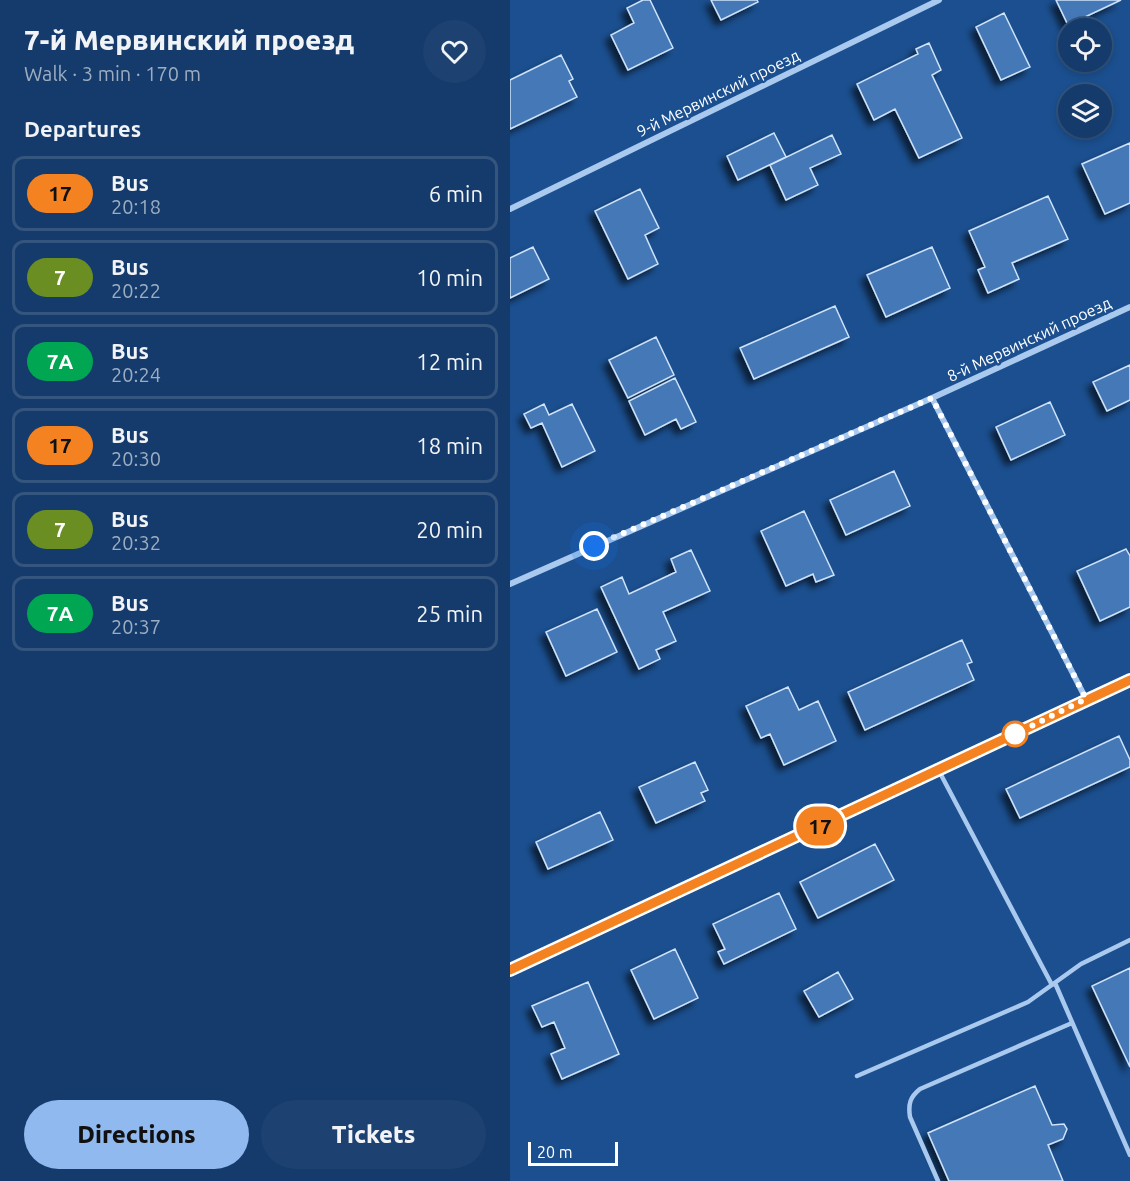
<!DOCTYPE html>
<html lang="en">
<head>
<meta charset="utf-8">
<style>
	body { margin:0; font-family:Ubuntu,sans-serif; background:#1d4271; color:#f1f3f6; height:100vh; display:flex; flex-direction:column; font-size:22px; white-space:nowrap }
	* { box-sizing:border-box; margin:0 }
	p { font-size:20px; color:#9dadc1 }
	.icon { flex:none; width:33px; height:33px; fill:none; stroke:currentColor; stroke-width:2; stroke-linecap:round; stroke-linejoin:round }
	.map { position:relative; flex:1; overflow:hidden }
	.side { display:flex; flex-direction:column; background:#143b6b; width:510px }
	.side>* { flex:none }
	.badge { padding:0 12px; border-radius:20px; font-size:21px; line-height:39px }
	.controls { position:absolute; left:548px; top:18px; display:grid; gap:12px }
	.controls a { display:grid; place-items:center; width:54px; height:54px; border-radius:50%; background:#143b6b; box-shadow:0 3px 9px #0003,0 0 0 2px #33557e; font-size:30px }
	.scale { position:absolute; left:18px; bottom:15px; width:90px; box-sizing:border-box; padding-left:6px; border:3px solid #fff; border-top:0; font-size:16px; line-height:21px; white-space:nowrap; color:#fff; -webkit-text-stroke:4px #1b4f8f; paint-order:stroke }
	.you { position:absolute; width:30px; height:30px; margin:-15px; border:4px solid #fff; border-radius:50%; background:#1a73e8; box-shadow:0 0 0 9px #1a73e833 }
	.map>.badge { position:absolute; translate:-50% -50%; box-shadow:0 0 0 3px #fff }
	h2 { padding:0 24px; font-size:22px; line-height:54px }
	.round { display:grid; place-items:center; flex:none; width:63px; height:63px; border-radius:32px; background:#1d4271 }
	.head { display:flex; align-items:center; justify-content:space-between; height:102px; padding:0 24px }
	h1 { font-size:28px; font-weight:800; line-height:45px }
	.action { display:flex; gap:12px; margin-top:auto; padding:12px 24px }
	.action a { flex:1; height:69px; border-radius:36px; background:#90b9f0; color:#111; font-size:24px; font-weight:800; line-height:69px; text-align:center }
	.action a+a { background:#1d4271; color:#f1f3f6 }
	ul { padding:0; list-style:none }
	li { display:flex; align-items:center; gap:18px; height:75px; margin:0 12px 9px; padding:0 12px; border:3px solid #33557e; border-radius:12px }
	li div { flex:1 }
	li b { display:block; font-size:22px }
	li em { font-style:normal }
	li .badge { min-width:66px; font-weight:700; text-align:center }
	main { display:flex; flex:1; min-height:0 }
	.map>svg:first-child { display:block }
	.building { fill:#4478b7; stroke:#cfe3fa; stroke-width:1.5; filter:url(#shadow) }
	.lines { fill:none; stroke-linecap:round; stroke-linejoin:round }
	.lane { stroke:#a9c9ee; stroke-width:4.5 }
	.street { stroke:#a9c9ee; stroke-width:6 }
	.secondary { stroke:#d6e6fa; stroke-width:12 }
	.line-casing { stroke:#fff; stroke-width:14 }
	.line { stroke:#f58220; stroke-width:9 }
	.walk { stroke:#fff; stroke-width:6; stroke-dasharray:0 10.8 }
	.stop-dot { fill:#fff; stroke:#f58220; stroke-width:3 }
	.labels { text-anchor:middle; stroke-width:4.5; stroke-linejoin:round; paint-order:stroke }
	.street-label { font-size:16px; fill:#fff; stroke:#1b4f8f }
</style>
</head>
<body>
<main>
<section class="side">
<div class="head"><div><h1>7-й Мервинский проезд</h1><p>Walk · 3 min · 170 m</p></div><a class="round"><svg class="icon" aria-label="heart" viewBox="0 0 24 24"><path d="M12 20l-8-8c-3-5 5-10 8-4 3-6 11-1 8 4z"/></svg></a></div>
<h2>Departures</h2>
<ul>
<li><span class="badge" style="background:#f58220;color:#111">17</span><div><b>Bus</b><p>20:18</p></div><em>6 min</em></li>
<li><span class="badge" style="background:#6b8e23;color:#fff">7</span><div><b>Bus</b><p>20:22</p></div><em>10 min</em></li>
<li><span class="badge" style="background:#00a651;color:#fff">7А</span><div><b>Bus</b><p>20:24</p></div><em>12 min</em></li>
<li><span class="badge" style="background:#f58220;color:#111">17</span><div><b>Bus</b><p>20:30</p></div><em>18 min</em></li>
<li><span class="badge" style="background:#6b8e23;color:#fff">7</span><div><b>Bus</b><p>20:32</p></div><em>20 min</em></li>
<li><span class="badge" style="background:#00a651;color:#fff">7А</span><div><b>Bus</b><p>20:37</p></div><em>25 min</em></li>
</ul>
<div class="action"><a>Directions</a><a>Tickets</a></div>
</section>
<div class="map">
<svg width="620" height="1181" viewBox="0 0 620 1181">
	<defs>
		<filter id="shadow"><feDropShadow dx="-5.5" dy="5.5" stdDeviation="3" flood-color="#0009"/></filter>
	</defs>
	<rect width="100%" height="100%" fill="#1b4f8f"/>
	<path class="building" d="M 133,0 L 140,0 L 163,48 L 118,70 L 101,35 L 124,23 L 117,8 Z
		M 201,0 L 247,0 L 248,2 L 211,20 Z
		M 546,0 L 611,0 L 558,25 Z
		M 494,13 L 520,67 L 491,80 L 466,27 Z
		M 419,43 L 431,70 L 422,75 L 452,138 L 409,158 L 385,109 L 364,120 L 347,84 L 408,54 L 406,49 Z
		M 51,55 L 63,79 L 59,81 L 67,97 L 0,129 L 0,80 Z
		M 264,133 L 276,157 L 228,180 L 217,156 Z
		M 322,135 L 331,154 L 300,168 L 308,185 L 276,200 L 260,165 Z
		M 620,143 L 620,203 L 595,214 L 572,164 Z
		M 130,189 L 149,228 L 135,235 L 148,264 L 118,279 L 85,211 Z
		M 538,196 L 558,239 L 502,263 L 509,279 L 478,293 L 468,270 L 475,267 L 459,231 Z
		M 23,247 L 39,279 L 0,298 L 0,258 Z
		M 422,247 L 440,288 L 376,317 L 357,275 Z
		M 325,306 L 339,337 L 244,379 L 230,348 Z
		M 146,337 L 164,375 L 118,398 L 99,360 Z
		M 620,365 L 620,400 L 597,411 L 583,382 Z
		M 165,378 L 186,422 L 171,429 L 166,419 L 135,435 L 119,401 Z
		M 540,402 L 555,435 L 501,460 L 486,427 Z
		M 34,404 L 39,415 L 62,404 L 85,451 L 52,467 L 32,423 L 21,428 L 14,414 Z
		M 384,471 L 400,506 L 336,535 L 320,500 Z
		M 294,511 L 324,575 L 306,582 L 303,574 L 276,586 L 251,531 Z
		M 616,549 L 620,556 L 620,607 L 590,621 L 567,571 Z
		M 181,550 L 200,591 L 153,612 L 166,641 L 146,650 L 150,659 L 129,669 L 91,587 L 112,577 L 119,594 L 166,572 L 161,559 Z
		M 87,609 L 107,652 L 56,676 L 36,632 Z
		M 452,640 L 462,662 L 457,664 L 464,680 L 355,730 L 338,692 Z
		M 278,687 L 289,710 L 308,701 L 326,741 L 274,765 L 260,734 L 251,738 L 236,706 Z
		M 609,736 L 620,760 L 620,767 L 510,818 L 496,789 Z
		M 185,762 L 198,790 L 191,793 L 195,801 L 146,823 L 129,787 Z
		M 90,812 L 103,840 L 38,869 L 26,842 Z
		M 365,844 L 384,880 L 308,918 L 290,882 Z
		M 269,893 L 286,929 L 214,964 L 208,952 L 215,949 L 203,924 Z
		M 165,949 L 188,998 L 144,1019 L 121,970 Z
		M 620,968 L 620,1067 L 582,986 Z
		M 328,972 L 343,999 L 309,1017 L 294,991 Z
		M 78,982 L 109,1054 L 52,1079 L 41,1054 L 55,1048 L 44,1022 L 32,1027 L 22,1006 Z
		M 525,1086 L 542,1125 L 554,1124 L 557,1129 L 553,1139 L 538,1145 L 553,1181 L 439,1181 L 418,1133 Z"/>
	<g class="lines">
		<path class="lane" d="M 429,771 L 542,985
			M 545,983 L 620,1155
			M 347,1076 L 518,1002 L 571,964 L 620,940
			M 428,1181 L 400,1117 C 398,1104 400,1097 410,1089 L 562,1023"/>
		<path class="street" d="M 0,209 L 429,0
			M 422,398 L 576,699
			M 0,584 L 422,398 L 620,307"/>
		<path class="secondary" d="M 0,970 L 620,680"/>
	</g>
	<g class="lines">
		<g class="line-casing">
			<path id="line" d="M 0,970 L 620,680"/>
		</g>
		<use href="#line" class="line"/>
		<path class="walk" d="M 84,546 L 422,398 L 576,699 L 505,734"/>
	</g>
	<circle class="stop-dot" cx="505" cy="734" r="12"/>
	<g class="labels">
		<g class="street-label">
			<text transform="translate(208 93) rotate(-26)" y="6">9-й Мервинский проезд</text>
			<text transform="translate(519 339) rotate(-25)" y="6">8-й Мервинский проезд</text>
		</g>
	</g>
</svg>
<div class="controls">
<a><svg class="icon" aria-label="locate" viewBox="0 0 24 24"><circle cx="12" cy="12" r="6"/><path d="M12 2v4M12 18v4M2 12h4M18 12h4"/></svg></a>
<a><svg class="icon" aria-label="layers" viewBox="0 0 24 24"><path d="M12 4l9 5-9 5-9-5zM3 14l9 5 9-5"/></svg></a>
</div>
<div class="scale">20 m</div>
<div class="you" style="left:84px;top:546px"></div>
<b class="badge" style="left:310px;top:826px;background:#f58220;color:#111">17</b>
</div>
</main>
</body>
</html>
